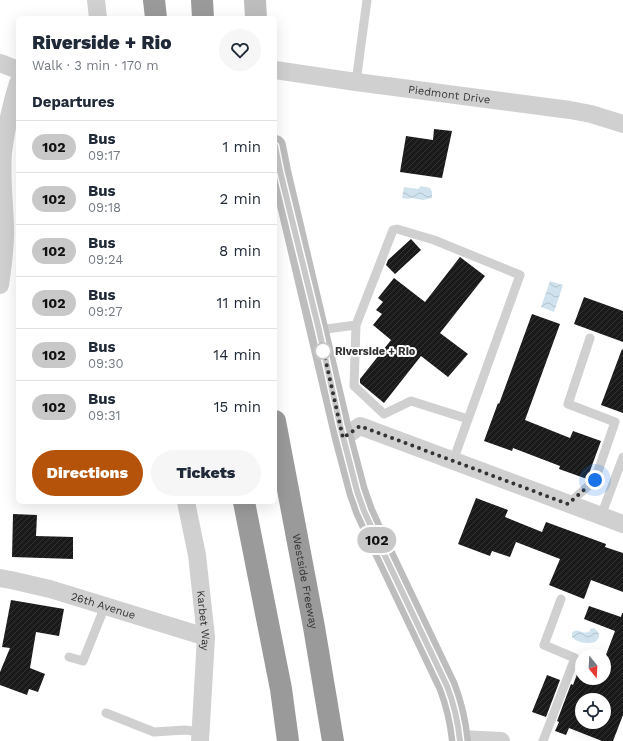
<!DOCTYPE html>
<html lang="en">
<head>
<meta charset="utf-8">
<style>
	body { margin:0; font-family:"Work Sans",sans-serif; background:#f6f6f7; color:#1f2937; height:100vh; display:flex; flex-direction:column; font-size:15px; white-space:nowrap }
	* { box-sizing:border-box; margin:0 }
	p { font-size:13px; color:#747a83 }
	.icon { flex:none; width:22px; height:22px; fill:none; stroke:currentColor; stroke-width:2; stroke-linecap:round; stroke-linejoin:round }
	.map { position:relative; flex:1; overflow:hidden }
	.side { position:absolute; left:16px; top:16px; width:261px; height:488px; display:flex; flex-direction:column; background:#fff; border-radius:6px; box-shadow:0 4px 16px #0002 }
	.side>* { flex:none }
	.badge { padding:0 8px; border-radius:13px; font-size:14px; line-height:26px }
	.needle { width:26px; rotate:162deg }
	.tools { position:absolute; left:575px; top:649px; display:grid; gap:8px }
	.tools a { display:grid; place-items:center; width:36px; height:36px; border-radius:50%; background:#fff; box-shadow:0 4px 16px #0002; font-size:20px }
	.you { position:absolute; width:20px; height:20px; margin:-10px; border:3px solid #fff; border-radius:50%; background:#1a73e8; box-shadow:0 0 0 6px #1a73e833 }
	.map>.badge { position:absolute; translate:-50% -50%; box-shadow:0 0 0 2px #fff }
	h2 { padding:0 16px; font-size:15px; line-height:36px }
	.round { display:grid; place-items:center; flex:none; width:42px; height:42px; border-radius:21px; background:#f6f6f7 }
	.head { display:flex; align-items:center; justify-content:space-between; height:68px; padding:0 16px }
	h1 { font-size:19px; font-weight:800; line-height:30px }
	.action { display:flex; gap:8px; margin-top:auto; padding:8px 16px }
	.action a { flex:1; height:46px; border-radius:24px; background:#b45309; color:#fff; font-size:16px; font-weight:800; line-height:46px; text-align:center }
	.action a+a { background:#f6f6f7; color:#1f2937 }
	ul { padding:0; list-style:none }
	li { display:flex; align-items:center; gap:12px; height:52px; padding:0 16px; border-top:1px solid #e0e1e3 }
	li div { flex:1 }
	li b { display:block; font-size:15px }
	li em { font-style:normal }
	li .badge { min-width:44px; font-weight:700; text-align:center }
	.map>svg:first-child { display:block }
	.water { fill:url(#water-waves) }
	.building { fill:url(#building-hatch); fill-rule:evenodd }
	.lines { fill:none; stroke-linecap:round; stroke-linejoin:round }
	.lane { stroke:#d0d0d0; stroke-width:9 }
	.street { stroke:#d0d0d0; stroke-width:18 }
	.secondary { stroke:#bdbdbd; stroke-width:22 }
	.highway { stroke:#9a9a9a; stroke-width:22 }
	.line-casing { stroke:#fff; stroke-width:9 }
	.line { stroke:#c8c8c8; stroke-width:6 }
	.walk { stroke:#333; stroke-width:4; stroke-dasharray:0 7.2 }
	.stop-dot { fill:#fff; stroke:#c8c8c8; stroke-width:2 }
	.labels { text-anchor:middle; stroke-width:4; stroke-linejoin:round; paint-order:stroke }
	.street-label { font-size:11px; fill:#333; stroke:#fff }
	.stop-label { font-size:11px; font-weight:bold; fill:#333; stroke:#fff; text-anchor:start }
</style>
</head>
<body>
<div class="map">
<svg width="623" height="741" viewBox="0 0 623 741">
	<defs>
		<pattern id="water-waves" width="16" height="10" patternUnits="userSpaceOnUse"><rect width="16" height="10" fill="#cfe2ee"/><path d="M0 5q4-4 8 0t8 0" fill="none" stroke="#b2c2cd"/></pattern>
		<pattern id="building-hatch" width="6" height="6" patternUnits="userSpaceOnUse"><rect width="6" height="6" fill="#1a1a1a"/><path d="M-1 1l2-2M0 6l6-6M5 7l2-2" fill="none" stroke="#333"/></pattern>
	</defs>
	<rect width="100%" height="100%" fill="#fff"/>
	<path class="water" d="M 421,186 L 430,188 L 432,192 L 432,198 L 423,200 L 411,198 L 409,199 L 402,198 L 404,187 L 418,189 Z
		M 550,281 L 563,285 L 554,312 L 541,307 Z
		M 594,628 C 600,632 601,637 595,642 C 586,644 578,643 572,637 L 572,633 C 578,626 581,636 590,631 L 590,629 Z"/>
	<path class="building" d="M 434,129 L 452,131 L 442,178 L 400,172 L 406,136 L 433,140 Z
		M 411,239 L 421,250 L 395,274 L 386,265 L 388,260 Z
		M 460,257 L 485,276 L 440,333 L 468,354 L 448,377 L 421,356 L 384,403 L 360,383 L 360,379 L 391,340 L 373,325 L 382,314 L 376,310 L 383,302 L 378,298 L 394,278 L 425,302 Z
		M 584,297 L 623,311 L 623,342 L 574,324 Z
		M 532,314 L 560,324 L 525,420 L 570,438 L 573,431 L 601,441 L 587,479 L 559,469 L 560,466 L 513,448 L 512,451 L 484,441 L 498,403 L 499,404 Z
		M 622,349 L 623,350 L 623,413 L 601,405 Z
		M 476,498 L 508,510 L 505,517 L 542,532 L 546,522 L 606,544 L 605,547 L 623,553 L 623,592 L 591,580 L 584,599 L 549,585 L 560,559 L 516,542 L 510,557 L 492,551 L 490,556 L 458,544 Z
		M 13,514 L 37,515 L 36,536 L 73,537 L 73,559 L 12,557 Z
		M 11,600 L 64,609 L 59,636 L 36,632 L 30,668 L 45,674 L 38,692 L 29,689 L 27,695 L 0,685 L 0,672 L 10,648 L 2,647 Z
		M 589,606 L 621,617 L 622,613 L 623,613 L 623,715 L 613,741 L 602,741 L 569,728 L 566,735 L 555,731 L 559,722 L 557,721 L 571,684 L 573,685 L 582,661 L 582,678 L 604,678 L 604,660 L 615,631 L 584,619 ZM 582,700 L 604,700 L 604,722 L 582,722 Z
		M 547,675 L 560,680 L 546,717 L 532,712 Z"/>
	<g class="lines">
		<path class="lane" d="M 356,82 L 367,0
			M 319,330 L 356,325
			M 453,461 L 520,275 L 434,240 L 397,229 L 393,230 L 356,325 L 354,386 L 384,414 L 411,401 L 468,419
			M 568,504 L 595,480 L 615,422 L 568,404 L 590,338
			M 601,516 L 623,457
			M 69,657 L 83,661 L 105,606
			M 106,713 L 154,732 L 185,730 L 201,732
			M 543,741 L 575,658 L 544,645 L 561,599"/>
		<g class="street">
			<path d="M 96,0 L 98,18"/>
			<path d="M 0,63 L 18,70"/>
			<path id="s1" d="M 275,70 L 356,82 L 570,110 L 591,114 L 623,124"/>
			<path d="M 0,285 C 3,265 6,245 5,225 C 4,200 1,176 3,152 C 6,129 11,105 18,83"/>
			<path d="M 343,438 L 360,426 L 623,524"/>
			<path id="s2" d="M 186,502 L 197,555 L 206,637 L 200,741"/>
			<path id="s3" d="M 0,578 L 11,580 L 50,589 L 206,637"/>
			<path d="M 460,739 L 501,741"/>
		</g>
		<path class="secondary" d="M 255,0 L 256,18
			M 275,146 L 280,171 L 343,438 L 357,491 L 364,511 L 375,535 L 447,686 C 454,704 458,722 460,741"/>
		<g class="highway">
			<path d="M 154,0 L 156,18"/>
			<path d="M 202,0 L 203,18"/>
			<path id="s4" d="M 275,421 L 314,627 L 333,741"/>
			<path d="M 244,502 L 281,689 L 288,741"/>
		</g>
	</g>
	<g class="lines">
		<g class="line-casing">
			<path id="line" d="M 275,146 L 280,171 L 319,330 L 340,425 L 357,491 L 364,511 L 375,535 L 447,686 C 454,704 458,722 460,741"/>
		</g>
		<use href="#line" class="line"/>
		<path class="walk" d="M 323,351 L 322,344 L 343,438 L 360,426 L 568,504 L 595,480"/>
	</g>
	<circle class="stop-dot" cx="323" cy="351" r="8"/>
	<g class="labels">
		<g class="street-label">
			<text dy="4" stroke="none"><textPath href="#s1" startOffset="176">Piedmont Drive</textPath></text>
			<text dy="4" stroke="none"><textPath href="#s4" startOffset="163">Westside Freeway</textPath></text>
			<text dy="4" stroke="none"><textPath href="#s3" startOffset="107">26th Avenue</textPath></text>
			<text dy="4" stroke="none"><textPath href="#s2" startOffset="120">Karbet Way</textPath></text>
		</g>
		<g class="stop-label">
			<text x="335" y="355">Riverside + Rio</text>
		</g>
	</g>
</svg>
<div class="tools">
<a><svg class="needle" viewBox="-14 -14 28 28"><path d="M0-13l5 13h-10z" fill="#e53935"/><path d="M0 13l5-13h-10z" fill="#747a83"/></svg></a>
<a><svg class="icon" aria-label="locate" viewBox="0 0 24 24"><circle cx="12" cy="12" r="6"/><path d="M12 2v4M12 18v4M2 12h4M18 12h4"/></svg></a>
</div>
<div class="you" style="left:595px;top:480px"></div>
<b class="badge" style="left:377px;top:540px;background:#c8c8c8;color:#111">102</b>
<section class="side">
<div class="head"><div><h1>Riverside + Rio</h1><p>Walk · 3 min · 170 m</p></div><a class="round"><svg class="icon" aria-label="heart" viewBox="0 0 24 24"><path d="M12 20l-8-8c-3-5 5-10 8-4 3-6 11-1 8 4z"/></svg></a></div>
<h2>Departures</h2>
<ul>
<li><span class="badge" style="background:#c8c8c8;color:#111">102</span><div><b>Bus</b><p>09:17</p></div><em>1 min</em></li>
<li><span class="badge" style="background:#c8c8c8;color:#111">102</span><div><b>Bus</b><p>09:18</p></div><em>2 min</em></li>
<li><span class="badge" style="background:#c8c8c8;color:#111">102</span><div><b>Bus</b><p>09:24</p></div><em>8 min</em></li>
<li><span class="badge" style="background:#c8c8c8;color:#111">102</span><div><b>Bus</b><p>09:27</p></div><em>11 min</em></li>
<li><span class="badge" style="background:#c8c8c8;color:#111">102</span><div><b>Bus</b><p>09:30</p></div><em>14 min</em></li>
<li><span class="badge" style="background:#c8c8c8;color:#111">102</span><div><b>Bus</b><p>09:31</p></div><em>15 min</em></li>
</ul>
<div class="action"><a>Directions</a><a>Tickets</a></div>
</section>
</div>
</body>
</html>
